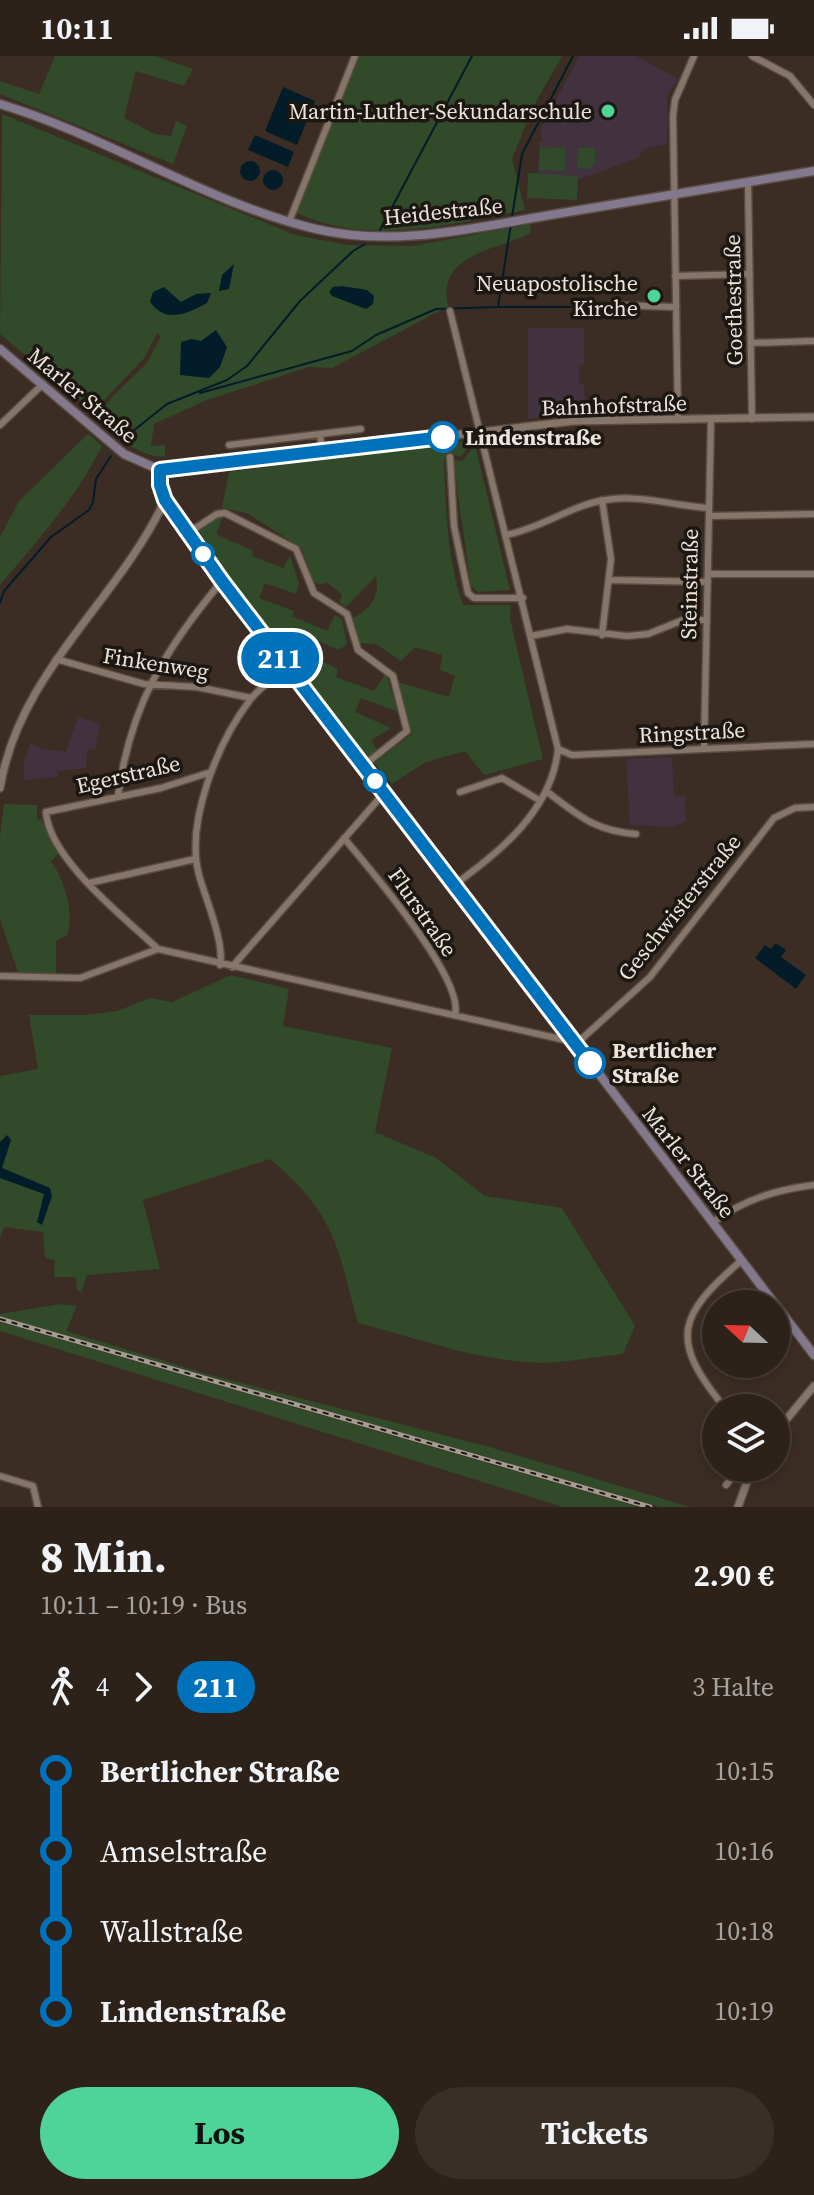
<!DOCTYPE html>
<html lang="de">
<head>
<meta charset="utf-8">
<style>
	body { margin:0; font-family:"Source Serif 4",serif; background:#382f27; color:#f1f3f6; height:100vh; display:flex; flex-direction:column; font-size:30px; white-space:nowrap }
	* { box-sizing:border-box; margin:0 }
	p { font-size:26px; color:#a6a4a2 }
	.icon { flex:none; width:44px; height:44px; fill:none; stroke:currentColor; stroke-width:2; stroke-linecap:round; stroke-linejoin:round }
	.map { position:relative; height:1451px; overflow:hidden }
	.drawer { display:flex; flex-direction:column; background:#2c221a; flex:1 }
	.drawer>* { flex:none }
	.badge { padding:0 16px; border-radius:26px; font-size:28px; line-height:52px }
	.needle { width:52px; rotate:292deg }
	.fabs { position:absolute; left:702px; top:1234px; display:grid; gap:16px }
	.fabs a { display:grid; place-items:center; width:88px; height:88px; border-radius:50%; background:#2c221a; box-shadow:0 4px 12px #0003,0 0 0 2px #483f39; font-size:40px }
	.map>.badge { position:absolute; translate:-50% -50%; box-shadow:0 0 0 4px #fff }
	.legs { display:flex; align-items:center; gap:12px; height:88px; padding:0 40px; font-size:26px }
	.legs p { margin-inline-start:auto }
	.summary { display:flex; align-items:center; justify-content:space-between; height:136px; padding:0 40px }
	h1 { font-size:44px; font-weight:700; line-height:60px }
	.button { display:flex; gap:16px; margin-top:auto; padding:16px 40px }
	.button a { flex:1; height:92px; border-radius:48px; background:#4ed399; color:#111; font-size:32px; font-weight:700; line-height:92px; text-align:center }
	.button a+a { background:#382f27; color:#f1f3f6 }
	ul { padding:0 40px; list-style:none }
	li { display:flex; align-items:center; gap:28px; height:80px; font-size:30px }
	li i { display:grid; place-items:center; width:12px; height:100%; margin:0 10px; background:currentColor }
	li i::after { content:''; width:20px; height:20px; margin:-10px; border:6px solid; border-radius:50%; background:#2c221a }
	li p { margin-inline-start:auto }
	li:first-child i { background:linear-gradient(#0000 50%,currentColor 0) }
	li:last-child i { background:linear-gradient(currentColor 50%,#0000 0) }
	.status { display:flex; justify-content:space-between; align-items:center; height:56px; padding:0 40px; background:#2c221a; direction:ltr }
	.status svg { height:22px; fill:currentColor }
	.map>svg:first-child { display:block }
	.commercial { fill:#42333f }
	.education { fill:#42323f }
	.green { fill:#314a2a }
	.water { fill:#021d29 }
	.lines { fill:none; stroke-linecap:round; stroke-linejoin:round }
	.stream { stroke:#021d29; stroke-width:2 }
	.minor-casing { stroke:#574b42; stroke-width:9 }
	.tertiary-casing { stroke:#574b42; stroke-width:10 }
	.secondary-casing { stroke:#574b42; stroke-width:11 }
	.minor { stroke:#867569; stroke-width:6 }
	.tertiary { stroke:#867569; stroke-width:7 }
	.secondary { stroke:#83788c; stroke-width:8 }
	.rail-casing { stroke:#a69b93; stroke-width:5 }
	.rail { stroke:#1d1712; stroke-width:2; stroke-dasharray:6; stroke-linecap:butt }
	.line-1-casing { stroke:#fff; stroke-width:18 }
	.line-1 { stroke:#0072bc; stroke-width:12 }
	.poi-dot { fill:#4ed399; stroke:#1d1712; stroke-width:3 }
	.stop-1-dot { fill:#fff; stroke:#0072bc; stroke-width:4 }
	.labels { text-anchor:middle; stroke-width:7; stroke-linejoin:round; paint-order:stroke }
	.poi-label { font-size:22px; fill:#ede3dd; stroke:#1d1712; text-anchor:end }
	.street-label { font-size:22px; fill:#ede3dd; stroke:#1d1712 }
	.stop-label { font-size:22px; font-weight:bold; fill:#ede3dd; stroke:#1d1712; text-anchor:start }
</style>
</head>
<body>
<div class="status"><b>10:11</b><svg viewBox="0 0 49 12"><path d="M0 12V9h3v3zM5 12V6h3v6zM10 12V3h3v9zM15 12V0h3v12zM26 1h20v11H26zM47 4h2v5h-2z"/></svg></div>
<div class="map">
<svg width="814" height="1451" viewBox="0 0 814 1451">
	<rect width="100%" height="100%" fill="#3b2d23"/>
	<path class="commercial" d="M 528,272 L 584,272 L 584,308 L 579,309 L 579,328 L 584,329 L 585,344 L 568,344 L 562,349 L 563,359 L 528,363 Z"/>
	<path class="education" d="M 579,0 L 636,0 L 678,23 L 667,40 L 667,88 L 644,93 L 638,102 L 578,124 L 578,120 L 538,118 L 539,87 L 543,84 L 540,74 Z
		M 78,661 L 100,668 L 95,693 L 87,693 L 86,712 L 58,715 L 58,721 L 24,724 L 24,706 L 30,687 L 42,693 L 66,696 Z
		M 672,701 L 674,739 L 685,740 L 686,764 L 673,771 L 630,769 L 626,703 Z"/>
	<path class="green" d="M 55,0 L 155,0 L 193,13 L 184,30 L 136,15 L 124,62 L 155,78 L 171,80 L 176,65 L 187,70 L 173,108 L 0,38 L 0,25 L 39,38 Z
		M 358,0 L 562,0 L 532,53 L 512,103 L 525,154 C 453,168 369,190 299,158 L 296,152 Z
		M 2,58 L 295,179 L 348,189 L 413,190 L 530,168 L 531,177 C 492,196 434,198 449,254 L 441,254 L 332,312 L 309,311 L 207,344 L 154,368 L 151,390 L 165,389 L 165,401 C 134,400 119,380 97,361 L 113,340 L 147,307 L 161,280 L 157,277 L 145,301 L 93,356 L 0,278 Z
		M 540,91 L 565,92 L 565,115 L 539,114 Z
		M 578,92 L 595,92 L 595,107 L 589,113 L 577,112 Z
		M 528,117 L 578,120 L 577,144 L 527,142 Z
		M 88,378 L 102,390 C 76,442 37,485 0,529 L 0,481 L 19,445 Z
		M 474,384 L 460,401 L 450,398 L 444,404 C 446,452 447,504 463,549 L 511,549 L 510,563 L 543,703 L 484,719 L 465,695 L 426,706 L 392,728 L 374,707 L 412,678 L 397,626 L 449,641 L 455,620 L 440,614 L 442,599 L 415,591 L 401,605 L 376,588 L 358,587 L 353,562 C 371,553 380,540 376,520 L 346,551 L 339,546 L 342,538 L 326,526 L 321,529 L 314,526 L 301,492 L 247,457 L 222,452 L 229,416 Z
		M 475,389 L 510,534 L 478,536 L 471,530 L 453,404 L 462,405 Z
		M 218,461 L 222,463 L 216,478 L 253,495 L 252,500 L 283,512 L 290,500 L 299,527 L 296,538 L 265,527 L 259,542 L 294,555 L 292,560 L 327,575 L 335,559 L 342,563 L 347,588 L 339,594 L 314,583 L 308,598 L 338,613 L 336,621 L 374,635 L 386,617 L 398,656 L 361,642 L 355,656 L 391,672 L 371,684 L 377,694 L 367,702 L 223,513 L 198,473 Z
		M 4,748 L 37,749 L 37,764 L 41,763 L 58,798 L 51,805 C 64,823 75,858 67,879 L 56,885 L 56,918 L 18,916 L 0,863 L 0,781 Z
		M 231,919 L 289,933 L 283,970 L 392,992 L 375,1076 L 436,1102 L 485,1140 L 562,1152 L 635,1270 L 623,1298 C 591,1301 558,1309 526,1306 C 469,1302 413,1281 358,1267 C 336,1187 336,1159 270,1103 L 143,1144 L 160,1213 L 87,1219 L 81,1236 L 77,1234 L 76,1221 L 54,1221 L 55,1204 L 45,1202 L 43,1176 L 4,1171 L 0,1182 L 0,1020 L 38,1013 L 29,959 L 87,959 L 117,955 L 150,942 L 172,946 Z
		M 60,1248 L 77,1250 L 66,1275 L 210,1319 L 486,1390 L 690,1451 L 660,1451 L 0,1261 L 0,1258 Z
		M 0,1266 L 639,1451 L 563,1451 L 0,1275 Z"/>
	<path class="water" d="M 283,31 L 315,45 L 297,89 L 265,75 Z
		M 255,79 L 294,96 L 288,111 L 248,94 Z
		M240 115a10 10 0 1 1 20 0a10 10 0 1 1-20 0Z
		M263 124a10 10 0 1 1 20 0a10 10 0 1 1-20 0Z
		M 234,208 L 229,233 L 219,235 L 222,219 Z
		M 342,230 L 367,234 L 374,240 L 373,248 L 366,253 L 332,240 L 329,236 L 333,231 Z
		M 164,231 L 181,246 L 196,238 L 211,237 L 207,247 C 187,258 166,268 150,246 L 153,236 Z
		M 216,274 L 227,291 L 220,311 L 209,322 L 180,319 L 181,286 L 192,283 L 201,285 Z
		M 776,887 L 786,894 L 781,901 L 806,919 L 796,933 L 755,902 L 765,889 L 771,893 Z
		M 7,1079 L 11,1084 L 2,1112 L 50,1132 L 52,1140 L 42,1169 L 37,1166 L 44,1138 L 0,1122 L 0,1086 Z"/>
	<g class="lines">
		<path class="stream" d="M 512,161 L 522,98 L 573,0
			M 380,174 L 472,0
			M 498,251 L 571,251
			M 200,337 L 352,295 L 376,279 L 436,253 L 498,251 L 511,168
			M 123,383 L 167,348 L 227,324 L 247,310 L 300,245 L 353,195 L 365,188
			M 0,547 L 4,535 L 51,481 L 89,454 L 93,446 L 96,423 L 111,400"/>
		<g class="minor-casing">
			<path id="minor" d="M 752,0 L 790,20 L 814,49
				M 748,126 L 752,363
				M 289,166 L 355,0
				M 675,220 L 750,218
				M 611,249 L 675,251
				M 450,255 L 558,693 C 552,754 500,796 454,829
				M 752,287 L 814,285
				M 678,364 L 673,60 L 675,44 L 694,0
				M 0,369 L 43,328
				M 229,389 L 320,378
				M 322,395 L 320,378 L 361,373
				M 450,401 L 454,470 L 468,537 L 474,542 L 523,542
				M 602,444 L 611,503 L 602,579
				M 709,460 L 814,458
				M 188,477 L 217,458 L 225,457 L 296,493 L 314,537 L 347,558 L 358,594 L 393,620 L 407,675 L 363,710
				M 506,479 C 542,472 572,449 605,444 C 639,438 675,450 709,452
				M 708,518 L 814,518
				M 610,524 L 708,526
				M 531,580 L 567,573 L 627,580 L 648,578 L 683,564 L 707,564
				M 56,603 L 144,628 L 197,631 L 251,642
				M 558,693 L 572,699 L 814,688
				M 704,693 L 711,363
				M 546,735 C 578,759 594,775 636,778
				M 460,736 L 502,722 L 539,744
				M 118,740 C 130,650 165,593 222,525
				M 344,782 C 369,812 465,923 455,959
				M 89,827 L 195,803
				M 158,893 C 125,862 49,803 46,756 L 161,732 L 211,716
				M 220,909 C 225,887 205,841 199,819 C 185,766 218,686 250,644 C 259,632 275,621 287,611
				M 232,911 L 384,737
				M 0,920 L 80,922 L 158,893 L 574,986
				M 576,988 L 650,921 L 774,762 L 795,752 L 814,751
				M 713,1166 C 746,1143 775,1134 814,1129
				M 725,1352 C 668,1283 678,1259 742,1204
				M 0,1420 L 33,1430 L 38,1451
				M 726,1429 L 740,1412"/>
		</g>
		<g class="tertiary-casing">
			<path id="tertiary" d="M 160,414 L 574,365 L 814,361
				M 0,732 C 19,616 118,545 165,444
				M 776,1376 L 814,1330
				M 738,1451 L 752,1412"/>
		</g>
		<g class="secondary-casing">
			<path id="secondary" d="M 0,48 C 107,80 209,148 316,173 C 396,192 477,171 556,158 C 642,144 728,129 814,115
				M 0,293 L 124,398 L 160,414 L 160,429 L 165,444 L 222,525 L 775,1248
				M 776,1249 L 814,1299"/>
		</g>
		<use href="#minor" class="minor"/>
		<use href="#tertiary" class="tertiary"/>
		<use href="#secondary" class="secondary"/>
		<g class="rail-casing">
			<path id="rail" d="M 0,1263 L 650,1451"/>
		</g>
		<use href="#rail" class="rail"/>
	</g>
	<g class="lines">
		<g class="line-1-casing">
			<path id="line-1" d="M 443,381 L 160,414 L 160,429 L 165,444 L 222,525 L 590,1007"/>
		</g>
		<use href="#line-1" class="line-1"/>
	</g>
	<g class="poi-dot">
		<circle cx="608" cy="55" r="8"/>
		<circle cx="654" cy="240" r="8"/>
	</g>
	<g class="stop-1-dot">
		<circle cx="443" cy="381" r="14"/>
		<circle cx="203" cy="498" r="10"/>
		<circle cx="375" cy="725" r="10"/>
		<circle cx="590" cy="1007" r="14"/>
	</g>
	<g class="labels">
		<g class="poi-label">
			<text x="592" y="63">Martin-Luther-Sekundarschule</text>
			<text x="638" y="235">Neuapostolische<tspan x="638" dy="25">Kirche</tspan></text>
		</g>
		<g class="street-label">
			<text transform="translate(443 155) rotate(-6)" y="8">Heidestraße</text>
			<text transform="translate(733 244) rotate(-91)" y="8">Goethestraße</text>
			<text transform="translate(83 339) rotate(40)" y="8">Marler Straße</text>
			<text transform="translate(614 349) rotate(-2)" y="8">Bahnhofstraße</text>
			<text transform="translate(689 528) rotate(-89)" y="8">Steinstraße</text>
			<text transform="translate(156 607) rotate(9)" y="8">Finkenweg</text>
			<text transform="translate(692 676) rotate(-3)" y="8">Ringstraße</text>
			<text transform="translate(128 718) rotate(-13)" y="8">Egerstraße</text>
			<text transform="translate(679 851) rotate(-51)" y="8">Geschwisterstraße</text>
			<text transform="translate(423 856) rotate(55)" y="8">Flurstraße</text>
			<text transform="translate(689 1106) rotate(52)" y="8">Marler Straße</text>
		</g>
		<g class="stop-label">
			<text x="465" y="389">Lindenstraße</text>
			<text x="612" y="1002">Bertlicher<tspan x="612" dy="25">Straße</tspan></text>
		</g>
	</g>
</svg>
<div class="fabs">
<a><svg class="needle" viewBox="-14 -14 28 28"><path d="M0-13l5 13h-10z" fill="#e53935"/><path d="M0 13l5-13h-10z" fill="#a6a4a2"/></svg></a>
<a><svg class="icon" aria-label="layers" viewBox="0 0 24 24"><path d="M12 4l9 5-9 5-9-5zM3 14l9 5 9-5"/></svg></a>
</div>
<b class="badge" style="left:280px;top:602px;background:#0072bc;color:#fff">211</b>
</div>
<section class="drawer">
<div class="summary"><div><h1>8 Min.</h1><p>10:11 – 10:19 · Bus</p></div><b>2.90 €</b></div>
<div class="legs"><svg class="icon" aria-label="walk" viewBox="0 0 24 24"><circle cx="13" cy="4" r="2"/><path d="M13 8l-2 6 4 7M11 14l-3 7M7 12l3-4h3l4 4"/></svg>4<svg class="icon" aria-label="forward" viewBox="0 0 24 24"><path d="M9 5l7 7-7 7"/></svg><b class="badge" style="background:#0072bc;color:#fff">211</b><p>3 Halte</p></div>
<ul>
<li><i style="color:#0072bc"></i><b>Bertlicher Straße</b><p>10:15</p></li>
<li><i style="color:#0072bc"></i><span>Amselstraße</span><p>10:16</p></li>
<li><i style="color:#0072bc"></i><span>Wallstraße</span><p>10:18</p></li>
<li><i style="color:#0072bc"></i><b>Lindenstraße</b><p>10:19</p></li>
</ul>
<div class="button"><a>Los</a><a>Tickets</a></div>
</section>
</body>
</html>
